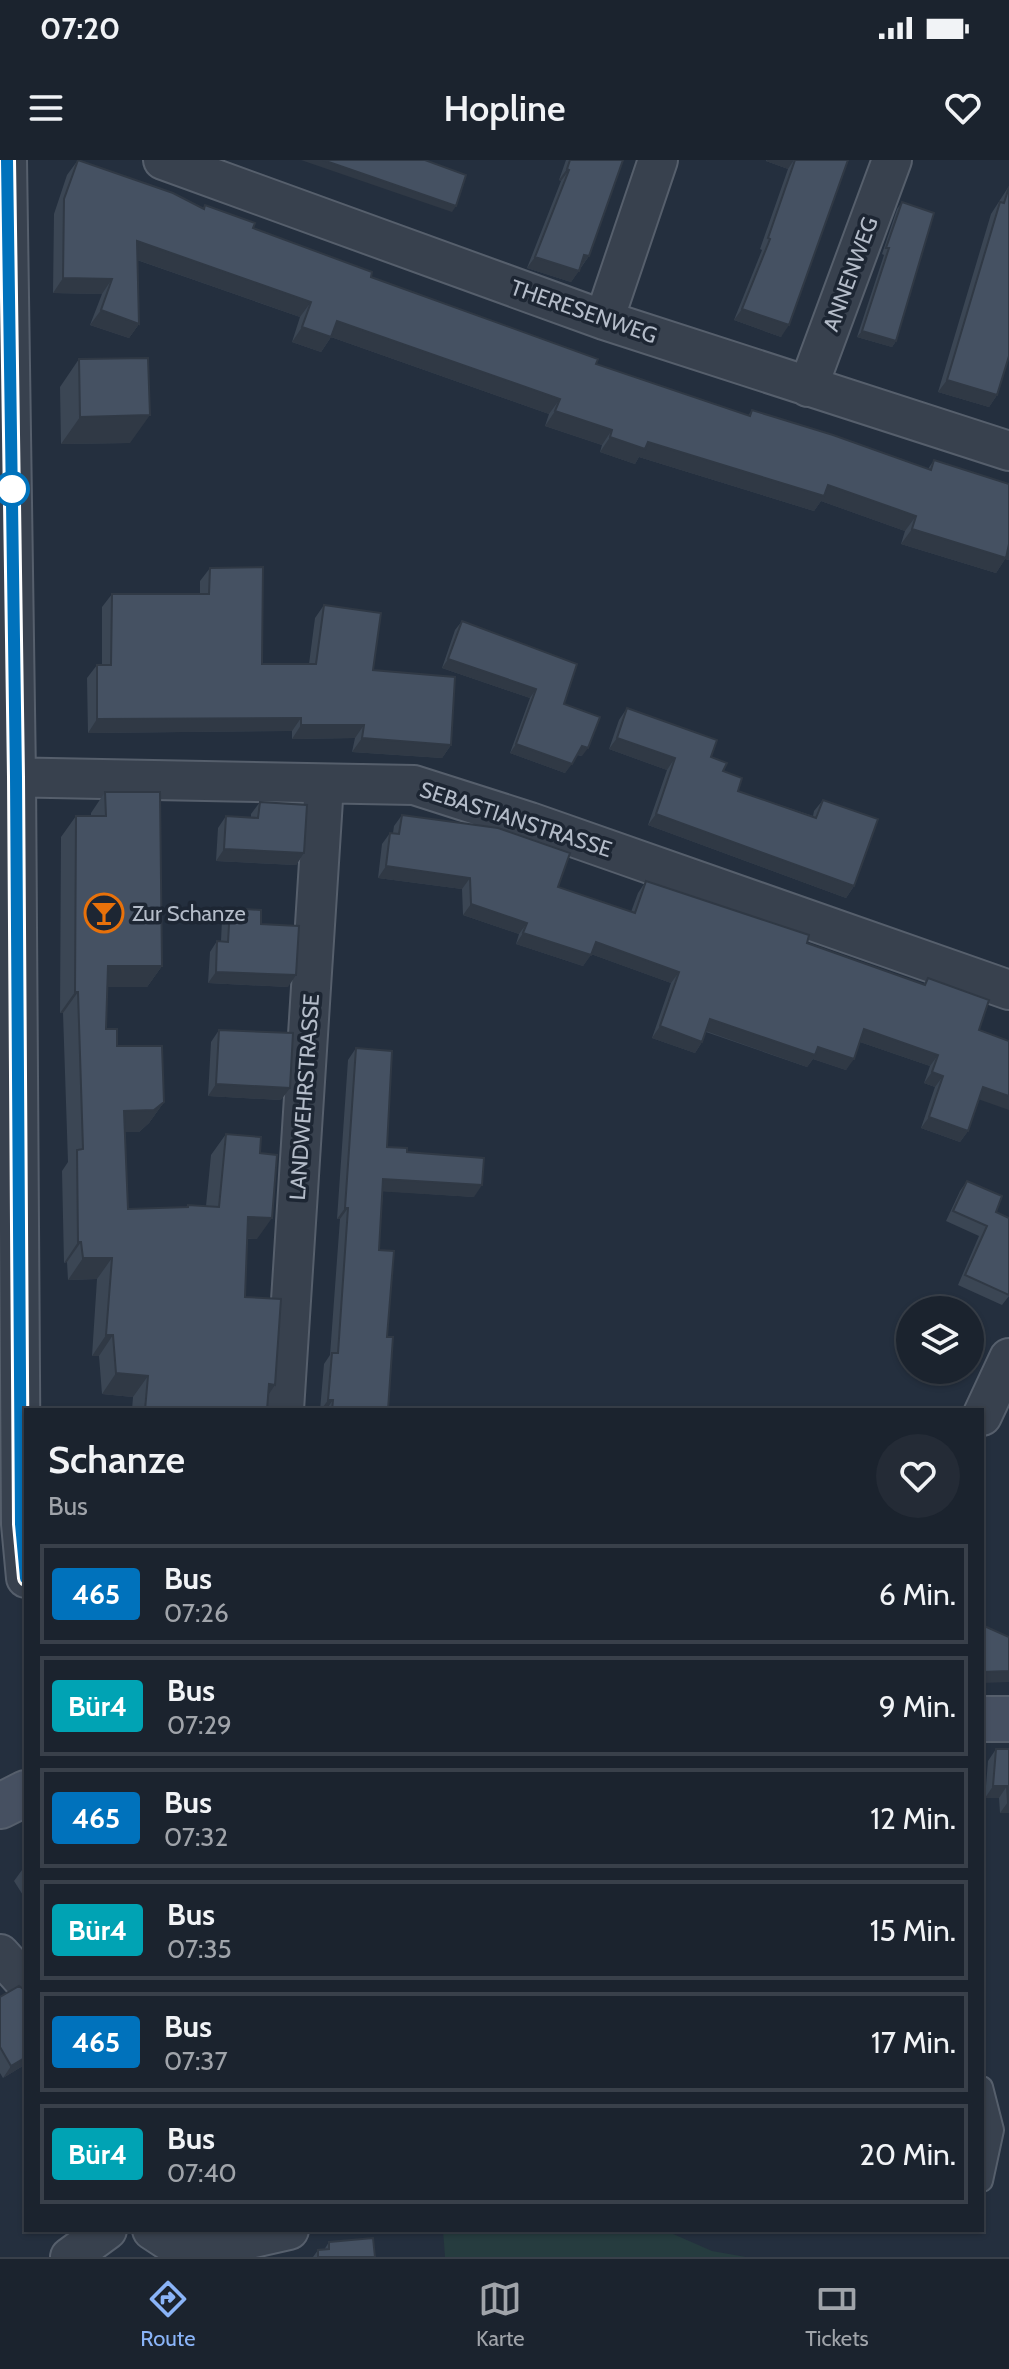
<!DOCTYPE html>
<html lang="de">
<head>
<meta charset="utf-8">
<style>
	body { margin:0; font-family:Cabin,sans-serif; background:#242b36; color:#f1f3f6; height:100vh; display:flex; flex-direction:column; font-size:30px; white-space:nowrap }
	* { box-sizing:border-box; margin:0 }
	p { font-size:26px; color:#a0a4aa }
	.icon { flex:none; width:44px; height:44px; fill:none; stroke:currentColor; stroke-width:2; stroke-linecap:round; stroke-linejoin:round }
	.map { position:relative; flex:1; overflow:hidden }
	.side { position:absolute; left:24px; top:1248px; width:960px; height:824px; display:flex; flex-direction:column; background:#1b232e; border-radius:0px; box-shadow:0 2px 6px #0004,0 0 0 2px #39404a }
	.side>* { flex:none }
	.badge { padding:0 16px; border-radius:6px; font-size:28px; line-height:52px }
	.controls { position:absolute; left:896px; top:1136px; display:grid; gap:16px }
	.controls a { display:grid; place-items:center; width:88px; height:88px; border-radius:50%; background:#1b232e; box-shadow:0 2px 6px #0004,0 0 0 2px #39404a; font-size:40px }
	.map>.badge { position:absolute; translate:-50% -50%; box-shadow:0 0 0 4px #fff }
	.round { display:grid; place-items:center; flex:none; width:84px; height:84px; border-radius:42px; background:#242b36 }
	.summary { display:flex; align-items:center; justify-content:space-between; height:136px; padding:0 24px }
	h1 { font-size:38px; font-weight:600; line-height:60px }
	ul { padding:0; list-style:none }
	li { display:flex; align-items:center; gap:24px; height:100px; margin:0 16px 12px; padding:0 8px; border:4px solid #39404a; border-radius:0px }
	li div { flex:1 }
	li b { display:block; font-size:30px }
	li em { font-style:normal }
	li .badge { min-width:88px; font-weight:700; text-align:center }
	.status { display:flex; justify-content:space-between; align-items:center; height:56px; padding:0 40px; background:#1b232e; direction:ltr }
	.status svg { height:22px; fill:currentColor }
	header { display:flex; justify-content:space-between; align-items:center; height:104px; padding:0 24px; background:#1b232e; font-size:36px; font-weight:600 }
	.dock { display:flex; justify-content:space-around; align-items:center; height:112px; border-top:2px solid #39404a; background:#1b232e; font-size:22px; color:#a0a4aa }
	.dock a { display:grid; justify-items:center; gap:4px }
	.dock .active { color:#8ab4f8 }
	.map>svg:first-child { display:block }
	.green { fill:#263c3f }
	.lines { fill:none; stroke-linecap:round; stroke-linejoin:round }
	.lane-casing { stroke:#565f6c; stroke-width:24 }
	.street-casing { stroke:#565f6c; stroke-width:42 }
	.secondary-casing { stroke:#565f6c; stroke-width:48 }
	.lane { stroke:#38414e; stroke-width:20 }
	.street { stroke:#38414e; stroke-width:38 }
	.secondary { stroke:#465061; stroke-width:44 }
	.wall { fill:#3b4654 }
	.shaded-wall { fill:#303945 }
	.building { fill:#455162; stroke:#303945; stroke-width:2 }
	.line-casing { stroke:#fff; stroke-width:18 }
	.line { stroke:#0072bc; stroke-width:12 }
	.stop-dot { fill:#fff; stroke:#0072bc; stroke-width:4 }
	.labels { text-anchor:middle; stroke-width:7; stroke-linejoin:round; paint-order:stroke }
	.street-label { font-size:22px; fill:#b4bcc9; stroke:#1d2633 }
	.poi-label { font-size:22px; fill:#b4bcc9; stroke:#1d2633; text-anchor:start }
</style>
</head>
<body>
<div class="status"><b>07:20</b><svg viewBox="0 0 49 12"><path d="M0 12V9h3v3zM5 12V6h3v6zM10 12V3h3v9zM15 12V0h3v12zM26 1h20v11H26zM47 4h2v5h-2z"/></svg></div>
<header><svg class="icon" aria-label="menu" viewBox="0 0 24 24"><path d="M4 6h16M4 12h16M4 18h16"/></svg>Hopline<svg class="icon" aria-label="heart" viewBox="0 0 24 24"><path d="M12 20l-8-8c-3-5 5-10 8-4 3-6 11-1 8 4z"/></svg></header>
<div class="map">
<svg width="1009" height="2097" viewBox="0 0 1009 2097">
	<rect width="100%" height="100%" fill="#242f3e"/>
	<path class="green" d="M 443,2070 L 664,2070 L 712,2091 L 746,2097 L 445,2097 Z"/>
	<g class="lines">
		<g class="lane-casing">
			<path id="lane" d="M 982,1927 L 993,1970 L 982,2021"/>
		</g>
		<g class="street-casing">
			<path id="street" d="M 7,0 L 16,617 L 21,1364 L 26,1418
				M 163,0 L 604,160 L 1009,291
				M 604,160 L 658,0
				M 808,227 L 892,0
				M 0,617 L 414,625 L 530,662 L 1009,830
				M 284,1250 L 324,624
				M 982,1256 L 1009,1198
				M 0,1794 L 26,1823
				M 152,2070 L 187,2093 L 289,2070
				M 70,2097 L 107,2070"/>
		</g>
		<g class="secondary-casing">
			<path id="secondary" d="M 982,1559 L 1009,1559
				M 0,1646 L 26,1633"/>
		</g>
		<use href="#lane" class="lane"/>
		<use href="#street" class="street"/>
		<use href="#secondary" class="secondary"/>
	</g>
	<path class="wall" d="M 78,0 L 203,48 L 205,45 L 253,68 L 371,117 L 596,204 L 748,256 L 752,250 L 928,309 L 934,300 L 1009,325 L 1009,400 L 1005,399 L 996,413 L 901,384 L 905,371 L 821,341 L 814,351 L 639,297 L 635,304 L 600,292 L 602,285 L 545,266 L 549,254 L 331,177 L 321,192 L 292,182 L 300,157 L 137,100 L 139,164 L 129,178 L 90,165 L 102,134 L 53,133 L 54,54 L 67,15 Z
		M 566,0 L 623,0 L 589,96 L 571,122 L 527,108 L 561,21 L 559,20 Z
		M 766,0 L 848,0 L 781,177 L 734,160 L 762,90 L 760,89 L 788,9 L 766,1 Z
		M 1009,26 L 997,235 L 989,247 L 938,232 L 991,54 Z
		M 902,42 L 896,181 L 892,187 L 857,177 L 884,95 L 882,94 L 897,49 Z
		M 79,199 L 130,283 L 61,284 L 60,227 Z
		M 210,408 L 262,504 L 309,504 L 315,458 L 324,445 L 373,510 L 451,585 L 442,598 L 352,592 L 355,578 L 292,579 L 292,571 L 88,573 L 87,518 L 97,505 L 102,505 L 102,447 L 112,434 L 200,434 L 200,421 Z
		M 462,461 L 564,544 L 582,596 L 577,595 L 565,613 L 510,593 L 530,538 L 442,508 L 455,470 Z
		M 627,548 L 711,597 L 738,631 L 813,656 L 814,651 L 823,640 L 854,726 L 846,738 L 648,665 L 667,610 L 609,589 L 619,560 Z
		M 105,632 L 162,806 L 147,827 L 107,827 L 106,869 L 117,886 L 164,942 L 149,963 L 139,972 L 125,972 L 128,1049 L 186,1047 L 188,1045 L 206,1046 L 211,995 L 226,974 L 257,1079 L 247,1079 L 245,1137 L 268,1235 L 267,1250 L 132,1250 L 133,1237 L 102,1234 L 99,1196 L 92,1196 L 97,1119 L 68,1120 L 67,1102 L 64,1103 L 62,1011 L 68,1002 L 63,853 L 60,853 L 61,677 L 76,656 L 91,656 L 91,653 Z
		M 260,642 L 304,693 L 296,705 L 216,701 L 218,668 L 226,656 L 251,658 L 251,654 Z
		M 402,655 L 558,727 L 631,752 L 638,733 L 646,721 L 807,783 L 923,825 L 928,818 L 979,870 L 979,939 L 968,971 L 960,982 L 921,968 L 935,927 L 924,923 L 930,906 L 860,882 L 846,910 L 813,899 L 807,907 L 706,872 L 702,882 L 695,893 L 652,878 L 671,823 L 591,794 L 583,806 L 516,784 L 519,774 L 463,755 L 462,729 L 378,718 L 382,684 L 390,673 L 393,673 L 394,666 Z
		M 230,748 L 288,827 L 208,823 L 210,792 L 217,781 L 221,781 L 222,759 Z
		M 219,870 L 281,940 L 208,936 L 211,882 Z
		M 356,888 L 387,987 L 407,992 L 474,1037 L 383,1031 L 379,1090 L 387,1177 L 388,1250 L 320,1250 L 324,1204 L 330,1195 L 340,1059 L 337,1059 L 348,900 Z
		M 967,1021 L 996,1052 L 1009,1058 L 1009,1136 L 1002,1145 L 958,1125 L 979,1076 L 946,1061 L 960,1031 Z
		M 996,1589 L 1009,1589 L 1009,1653 L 1000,1653 L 999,1638 L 985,1638 L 988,1601 Z
		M 26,1707 L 26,1740 L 14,1721 L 22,1710 Z
		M 26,1831 L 26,1904 L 3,1918 L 0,1913 L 0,1837 Z
		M 329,2082 L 375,2097 L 313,2097 L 318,2090 L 324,2090 Z"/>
	<path class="shaded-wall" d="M 301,0 L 323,0 L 456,46 L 452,52 Z
		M 767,0 L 794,0 L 788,9 L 766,1 Z
		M 567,9 L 569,10 L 561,21 L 559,20 Z
		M 137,81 L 311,142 L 300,157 L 126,96 Z
		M 584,95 L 589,96 L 581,107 Z
		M 535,97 L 579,111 L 571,122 L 527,108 Z
		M 63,118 L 112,119 L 102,134 L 53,133 Z
		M 742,149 L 789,165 L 781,177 L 734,160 Z
		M 101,150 L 139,164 L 129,178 L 90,165 Z
		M 337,161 L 560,239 L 549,254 L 331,177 L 321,192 L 292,182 L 302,167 Z
		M 862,171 L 896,181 L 892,187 L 857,177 Z
		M 947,220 L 997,235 L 989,247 L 938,232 Z
		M 555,251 L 612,270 L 602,285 L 545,266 Z
		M 150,255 L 130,283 L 61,284 L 80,257 Z
		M 610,277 L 648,282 L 828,325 L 916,356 L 905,371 L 821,341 L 814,351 L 639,297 L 635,304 L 600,292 Z
		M 912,369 L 1009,383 L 1009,400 L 1005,399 L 996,413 L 901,384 Z
		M 448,499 L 536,529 L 530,538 L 442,508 Z
		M 301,558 L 292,571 L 88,573 L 97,559 Z
		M 301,565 L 364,565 L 355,578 L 292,579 Z
		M 362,578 L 451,585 L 442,598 L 352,592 Z
		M 617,578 L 675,598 L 667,610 L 609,589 Z
		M 516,584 L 572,604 L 565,613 L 510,593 Z
		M 582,586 L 588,588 L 582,596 L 576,594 Z
		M 656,654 L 854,726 L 846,738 L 648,665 Z
		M 224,689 L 304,693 L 296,705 L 216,701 Z
		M 386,706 L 470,718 L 462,729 L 378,718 Z
		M 471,744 L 527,763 L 519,774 L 463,755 Z
		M 523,773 L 591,795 L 583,806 L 516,784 Z
		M 596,782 L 679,812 L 671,823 L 588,793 Z
		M 108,806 L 162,806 L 147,827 L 93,827 Z
		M 216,812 L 296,815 L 288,827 L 208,823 Z
		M 75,832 L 78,832 L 63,853 L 60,853 Z
		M 710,859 L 818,887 L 854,899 L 846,910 L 813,899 L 807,907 L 703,870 Z
		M 660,866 L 702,882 L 695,893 L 652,878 Z
		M 864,869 L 938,895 L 930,906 L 857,881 Z
		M 932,912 L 943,916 L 935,927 L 924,923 Z
		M 216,924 L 290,928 L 281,940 L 208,936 Z
		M 983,927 L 1009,936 L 1009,950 L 975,938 Z
		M 164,942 L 149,963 L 139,972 L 110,972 L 124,951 Z
		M 929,957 L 968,971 L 960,982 L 921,968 Z
		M 383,1019 L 482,1025 L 474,1037 L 375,1031 Z
		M 345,1048 L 348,1048 L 340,1059 L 337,1059 Z
		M 248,1057 L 272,1058 L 257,1079 L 233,1078 Z
		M 78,1082 L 81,1082 L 67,1102 L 64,1103 Z
		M 83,1098 L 112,1098 L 97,1119 L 68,1120 Z
		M 106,1175 L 113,1175 L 99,1196 L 92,1196 Z
		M 116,1213 L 148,1216 L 133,1237 L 102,1234 Z
		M 269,1224 L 275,1225 L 261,1246 Z
		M 328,1240 L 333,1240 L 326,1250 L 321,1250 Z
		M 1009,1511 L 1009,1522 L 982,1523 L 982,1512 Z
		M 993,1626 L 1007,1626 L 999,1638 L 985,1638 Z
		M 1008,1642 L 1009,1642 L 1009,1653 L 1000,1653 Z
		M 26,1897 L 26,1904 L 3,1918 L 11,1906 Z"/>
	<path class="building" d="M 78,0 L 173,33 L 204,49 L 205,45 L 255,63 L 253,68 L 372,112 L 371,117 L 598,199 L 596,204 L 750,256 L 752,250 L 833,275 L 931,310 L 934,300 L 1009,324 L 1009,384 L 1006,398 L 912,369 L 916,356 L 828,325 L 824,336 L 648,282 L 645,289 L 610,277 L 612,270 L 555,251 L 560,239 L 337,161 L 331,177 L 302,167 L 311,142 L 137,81 L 139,164 L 101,150 L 112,119 L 63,118 L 64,39 Z
		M 323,0 L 425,0 L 466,15 L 456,46 Z
		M 570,0 L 623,0 L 589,96 L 584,95 L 579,111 L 535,97 L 569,10 L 567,9 Z
		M 795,0 L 848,0 L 789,165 L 742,149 L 770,79 L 768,78 Z
		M 1009,27 L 1009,196 L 997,235 L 947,220 L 1000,42 L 1004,43 Z
		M 902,42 L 934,53 L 896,181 L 862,171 L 889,88 L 886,88 Z
		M 148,198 L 150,255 L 80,257 L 79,199 Z
		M 263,407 L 262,504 L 316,504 L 324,445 L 381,453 L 373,510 L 455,517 L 451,585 L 362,578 L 364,565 L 301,565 L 301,558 L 97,559 L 97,505 L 111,505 L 112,434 L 209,434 L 210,408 Z
		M 462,461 L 577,504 L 564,544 L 600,557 L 588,588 L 582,586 L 572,604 L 516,584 L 536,529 L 448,499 Z
		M 627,548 L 717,580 L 711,597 L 727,603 L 723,611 L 742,618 L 738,631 L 816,658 L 823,640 L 878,659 L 854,726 L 656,654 L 675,598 L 617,578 Z
		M 105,632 L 160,632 L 162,806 L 108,806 L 106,869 L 117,869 L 117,886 L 162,886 L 164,942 L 154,950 L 124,951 L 128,1049 L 188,1047 L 188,1045 L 219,1047 L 226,974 L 261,977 L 260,993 L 277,995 L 272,1058 L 248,1057 L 245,1137 L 281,1139 L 275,1225 L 269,1224 L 267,1250 L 145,1250 L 148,1216 L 116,1213 L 113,1175 L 106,1175 L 112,1098 L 83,1098 L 81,1082 L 78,1082 L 77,990 L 83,989 L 78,832 L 75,832 L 76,656 L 106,656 Z
		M 260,642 L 307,645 L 304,693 L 224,689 L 226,656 L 258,658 Z
		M 402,655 L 498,668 L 570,693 L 558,727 L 635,753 L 646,721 L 809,775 L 807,783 L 925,825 L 928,818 L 989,840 L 979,870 L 1009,881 L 1009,936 L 983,927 L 968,971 L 929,957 L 943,916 L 932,912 L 938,895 L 864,869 L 854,899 L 818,887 L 815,895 L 710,859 L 702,882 L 660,866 L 679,812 L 596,782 L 591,795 L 523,773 L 527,763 L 471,744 L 470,718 L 386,706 L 390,673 L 399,674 Z
		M 230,748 L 261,750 L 261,764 L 299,766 L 296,815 L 216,812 L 217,781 L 228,782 Z
		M 219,870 L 293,873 L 290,928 L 216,924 Z
		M 356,888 L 392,891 L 387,987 L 407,988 L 407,992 L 484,998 L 482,1025 L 383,1019 L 379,1090 L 394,1091 L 387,1177 L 393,1177 L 388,1250 L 332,1250 L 333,1240 L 328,1240 L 332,1193 L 338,1193 L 348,1048 L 345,1048 Z
		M 967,1021 L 1002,1036 L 996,1052 L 1009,1058 L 1009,1135 L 965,1115 L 987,1066 L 953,1051 Z
		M 982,1465 L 1009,1477 L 1009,1511 L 982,1512 Z
		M 996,1589 L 1009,1589 L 1009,1642 L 1008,1642 L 1007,1626 L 993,1626 Z
		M 19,1826 L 26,1831 L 26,1897 L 11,1906 L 0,1887 L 0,1837 Z
		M 373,2078 L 375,2097 L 318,2097 L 318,2090 L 329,2089 L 329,2082 Z"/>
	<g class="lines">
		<g class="line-casing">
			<path id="line" d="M 7,0 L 16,617 L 21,1364 L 26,1418"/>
		</g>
		<use href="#line" class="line"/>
	</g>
	<defs>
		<g id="bar-ring" transform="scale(2)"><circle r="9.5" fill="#1d2633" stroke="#e8710a" stroke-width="1.5"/><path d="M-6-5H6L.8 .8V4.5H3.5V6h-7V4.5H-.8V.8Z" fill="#e8710a"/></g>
	</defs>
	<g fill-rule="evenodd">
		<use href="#bar-ring" x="104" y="753"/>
	</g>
	<circle class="stop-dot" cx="12" cy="329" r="16"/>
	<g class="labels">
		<g class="street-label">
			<text transform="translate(850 114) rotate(-70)" y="8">ANNENWEG</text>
			<text transform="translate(584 151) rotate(19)" y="8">THERESENWEG</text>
			<text transform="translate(516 659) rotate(18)" y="8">SEBASTIANSTRASSE</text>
			<text transform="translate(304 937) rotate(-86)" y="8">LANDWEHRSTRASSE</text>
		</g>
		<g class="poi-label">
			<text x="132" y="761">Zur Schanze</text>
		</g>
	</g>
</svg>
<div class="controls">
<a><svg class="icon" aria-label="layers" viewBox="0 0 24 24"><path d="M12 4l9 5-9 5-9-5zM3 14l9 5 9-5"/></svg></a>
</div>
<section class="side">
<div class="summary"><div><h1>Schanze</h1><p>Bus</p></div><a class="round"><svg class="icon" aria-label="heart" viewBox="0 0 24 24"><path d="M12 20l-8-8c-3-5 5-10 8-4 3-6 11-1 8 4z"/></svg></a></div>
<ul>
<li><span class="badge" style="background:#0072bc;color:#fff">465</span><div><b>Bus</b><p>07:26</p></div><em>6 Min.</em></li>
<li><span class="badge" style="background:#00a3b4;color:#fff">Bür4</span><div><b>Bus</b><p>07:29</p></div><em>9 Min.</em></li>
<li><span class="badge" style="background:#0072bc;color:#fff">465</span><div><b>Bus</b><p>07:32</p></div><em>12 Min.</em></li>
<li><span class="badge" style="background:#00a3b4;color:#fff">Bür4</span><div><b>Bus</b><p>07:35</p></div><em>15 Min.</em></li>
<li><span class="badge" style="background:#0072bc;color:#fff">465</span><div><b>Bus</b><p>07:37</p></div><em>17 Min.</em></li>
<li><span class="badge" style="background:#00a3b4;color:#fff">Bür4</span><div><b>Bus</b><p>07:40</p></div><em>20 Min.</em></li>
</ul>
</section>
</div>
<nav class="dock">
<a class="active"><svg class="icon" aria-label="directions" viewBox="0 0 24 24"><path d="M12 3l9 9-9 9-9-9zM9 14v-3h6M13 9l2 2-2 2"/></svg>Route</a>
<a><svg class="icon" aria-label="map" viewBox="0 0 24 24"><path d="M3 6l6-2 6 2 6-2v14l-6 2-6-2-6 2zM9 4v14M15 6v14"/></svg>Karte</a>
<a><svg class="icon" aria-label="tickets" viewBox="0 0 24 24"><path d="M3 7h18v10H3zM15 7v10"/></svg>Tickets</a>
</nav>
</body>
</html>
